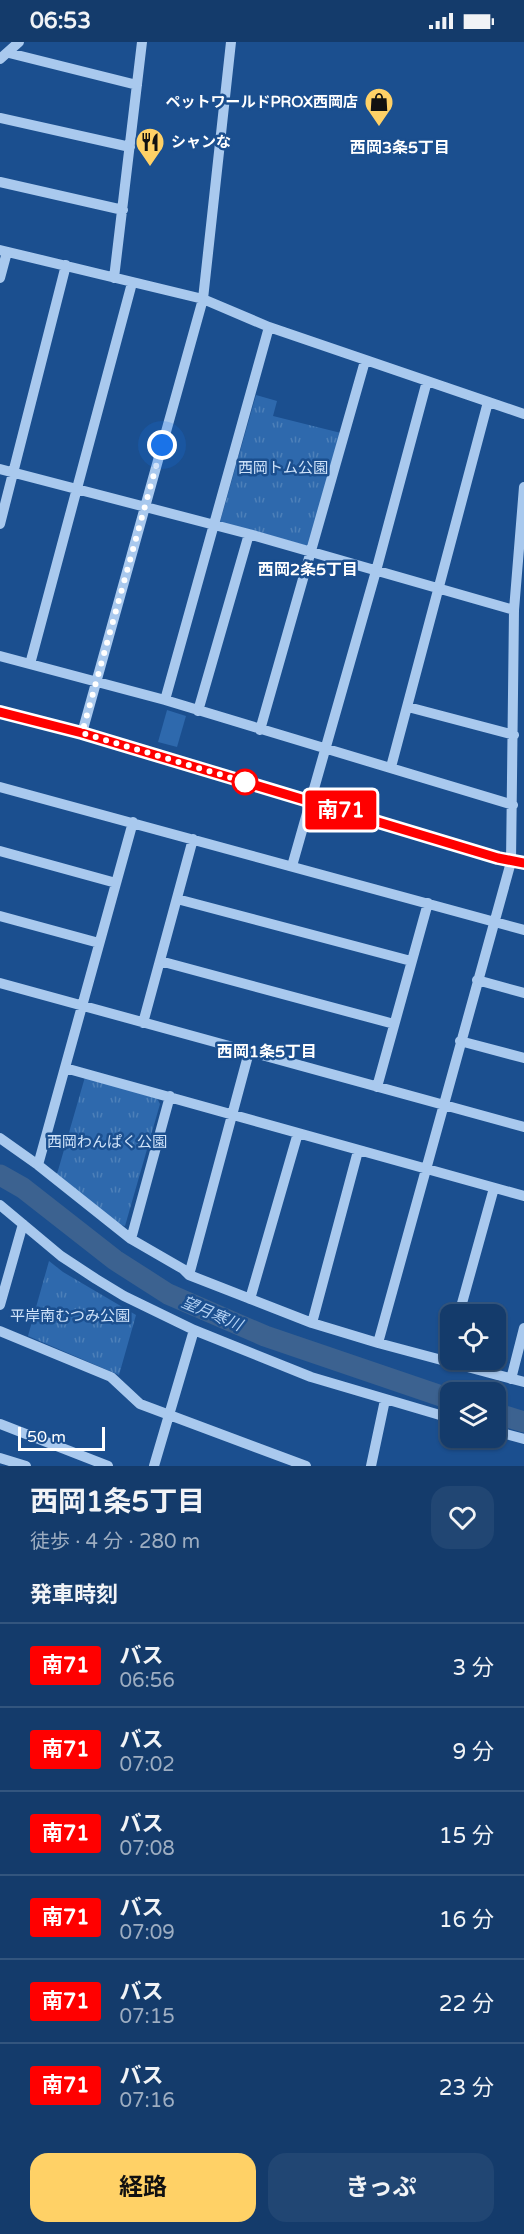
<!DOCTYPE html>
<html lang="ja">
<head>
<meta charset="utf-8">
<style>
	body { margin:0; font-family:"Varela Round","Noto Sans JP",sans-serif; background:#214673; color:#f1f3f6; height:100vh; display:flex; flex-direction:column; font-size:22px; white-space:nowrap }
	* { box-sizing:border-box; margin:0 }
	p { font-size:20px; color:#9dadc1 }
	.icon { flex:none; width:33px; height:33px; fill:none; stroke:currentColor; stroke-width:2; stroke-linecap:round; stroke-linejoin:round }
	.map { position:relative; height:1424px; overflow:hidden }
	.details { display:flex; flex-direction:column; background:#143b6b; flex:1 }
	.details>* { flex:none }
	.badge { padding:0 12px; border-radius:4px; font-size:21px; line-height:39px }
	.fabs { position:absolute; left:440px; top:1262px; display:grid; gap:12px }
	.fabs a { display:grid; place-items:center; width:66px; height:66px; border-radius:12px; background:#143b6b; box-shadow:0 2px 4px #0004,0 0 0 2px #33557e; font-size:30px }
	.scale { position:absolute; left:18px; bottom:15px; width:87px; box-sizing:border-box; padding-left:6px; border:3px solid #fff; border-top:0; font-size:16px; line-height:21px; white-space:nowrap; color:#fff; -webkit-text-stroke:4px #1b4f8f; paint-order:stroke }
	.you { position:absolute; width:30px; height:30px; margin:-15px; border:4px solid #fff; border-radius:50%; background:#1a73e8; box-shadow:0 0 0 9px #1a73e833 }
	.map>.badge { position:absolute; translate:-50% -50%; box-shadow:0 0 0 3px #fff }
	h2 { padding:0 30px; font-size:22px; line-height:54px }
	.round { display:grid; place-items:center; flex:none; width:63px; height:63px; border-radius:18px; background:#214673 }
	.headline { display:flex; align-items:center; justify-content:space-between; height:102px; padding:0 30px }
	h1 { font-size:28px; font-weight:700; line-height:45px }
	.primary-button { display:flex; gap:12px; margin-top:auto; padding:12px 30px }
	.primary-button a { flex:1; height:69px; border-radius:18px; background:#ffd166; color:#111; font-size:24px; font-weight:700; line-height:69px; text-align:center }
	.primary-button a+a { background:#214673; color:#f1f3f6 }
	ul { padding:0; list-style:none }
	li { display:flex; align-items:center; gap:18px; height:84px; padding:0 30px; border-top:2px solid #33557e }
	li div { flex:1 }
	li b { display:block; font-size:22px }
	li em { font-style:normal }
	li .badge { min-width:66px; font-weight:700; text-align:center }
	.status { display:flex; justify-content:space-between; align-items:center; height:42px; padding:0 30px; background:#143b6b; direction:ltr }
	.status svg { height:16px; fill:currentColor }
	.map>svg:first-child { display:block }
	.grass { fill:#2e69ad }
	.park { fill:url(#park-tufts) }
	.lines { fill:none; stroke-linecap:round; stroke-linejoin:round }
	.river { stroke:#3c6290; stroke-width:21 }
	.minor { stroke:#a9c9ee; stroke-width:10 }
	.line-casing { stroke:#fff; stroke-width:14 }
	.line { stroke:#f00; stroke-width:9 }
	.walk { stroke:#fff; stroke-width:6; stroke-dasharray:0 10.8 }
	.stop-dot { fill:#fff; stroke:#f00; stroke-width:3 }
	.labels { text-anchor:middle; stroke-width:5; stroke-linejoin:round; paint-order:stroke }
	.poi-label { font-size:15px; font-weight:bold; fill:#fff; stroke:#1b4f8f; text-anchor:end }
	.park-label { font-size:15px; fill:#cfe3fa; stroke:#1b4f8f }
	.neighbourhood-label { font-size:16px; font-weight:bold; fill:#fff; stroke:#1b4f8f }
	.water-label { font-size:16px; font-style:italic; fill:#b5d3f5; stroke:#1b4f8f }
</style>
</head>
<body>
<div class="status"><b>06:53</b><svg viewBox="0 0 49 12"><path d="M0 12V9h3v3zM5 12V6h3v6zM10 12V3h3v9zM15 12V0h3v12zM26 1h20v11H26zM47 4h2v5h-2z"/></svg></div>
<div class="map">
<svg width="524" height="1424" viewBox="0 0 524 1424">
	<defs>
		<pattern id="park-tufts" width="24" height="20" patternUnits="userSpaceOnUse" patternTransform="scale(1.5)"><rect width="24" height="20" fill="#2e69ad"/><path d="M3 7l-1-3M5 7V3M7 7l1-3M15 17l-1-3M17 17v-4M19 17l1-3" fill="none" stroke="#4d80b9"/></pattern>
	</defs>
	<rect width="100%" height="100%" fill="#1b4f8f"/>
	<path class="grass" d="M 167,668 L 186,674 L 177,705 L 158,700 Z"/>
	<path class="park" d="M 256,353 L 277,359 L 273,374 L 341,391 L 308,504 L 220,480 Z
		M 85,1035 L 157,1056 L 160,1062 L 125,1184 L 115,1181 L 55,1139 Z
		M 49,1219 L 63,1230 L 136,1273 L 119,1333 L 28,1294 Z"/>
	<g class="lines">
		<path class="river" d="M 0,1133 L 23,1146 L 115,1218 L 168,1252 L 265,1294 L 450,1357
			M 495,1371 L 524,1380"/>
		<path class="minor" d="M 9,11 L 137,43
			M 0,17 L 19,0
			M 0,76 L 130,105
			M 0,140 L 123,168
			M 0,208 L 203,257 L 269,285 L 524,372
			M 0,236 L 7,210
			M 114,236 L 142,0
			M 0,427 L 249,492 L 514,568
			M 0,482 L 66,223
			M 0,614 L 165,658 L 513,763
			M 30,622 L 132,241
			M 165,658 L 269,285
			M 408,665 L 514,693
			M 198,669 L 249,492
			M 0,670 L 82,691 L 498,816 L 524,821
			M 260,688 L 365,319
			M 82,691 L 203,257 L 231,0
			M 391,725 L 488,360
			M 0,745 L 524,888
			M 0,809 L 116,841
			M 292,824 L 376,529 L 427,339
			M 177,857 L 411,919
			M 0,874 L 99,901
			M 160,919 L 394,982
			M 477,938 L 524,951
			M 0,941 L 524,1085
			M 143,981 L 193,797
			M 460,999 L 524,1016
			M 65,1026 L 524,1154
			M 377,1045 L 428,861
			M 0,1096 L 38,1123 L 131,1197 L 183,1227 L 189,1233 L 312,1281 L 378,1301 L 524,1340
			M 38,1123 L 133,780
			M 0,1163 L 61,1214 L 96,1237 L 124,1254 L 194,1288 L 311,1335 L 450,1376
			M 131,1197 L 170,1054
			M 189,1233 L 249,1010
			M 250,1257 L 298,1091
			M 0,1263 L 23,1182
			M 459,1272 L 494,1146
			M 312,1281 L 358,1109
			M 0,1289 L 111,1335 L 140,1362 L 306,1424
			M 378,1301 L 511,820 L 514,568 L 524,445
			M 446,1320 L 450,1305
			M 511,1337 L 524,1286
			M 0,1382 L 108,1424
			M 495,1389 L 524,1397
			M 0,1416 L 26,1424
			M 154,1424 L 194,1288
			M 371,1424 L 385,1358"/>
	</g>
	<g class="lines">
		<g class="line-casing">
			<path id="line" d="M 0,670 L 82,691 L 498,816 L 524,821"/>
		</g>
		<use href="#line" class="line"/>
		<path class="walk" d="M 162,403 L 82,691 L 252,742 L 245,740"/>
	</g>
	<defs>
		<g id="shop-pin" transform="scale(1.5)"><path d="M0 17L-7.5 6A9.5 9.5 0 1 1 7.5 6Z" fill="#ffd166" stroke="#1b4f8f"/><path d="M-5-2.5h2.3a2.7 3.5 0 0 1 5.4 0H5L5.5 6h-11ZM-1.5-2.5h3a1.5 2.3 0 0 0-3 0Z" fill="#111"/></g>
		<g id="restaurant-pin" transform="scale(1.5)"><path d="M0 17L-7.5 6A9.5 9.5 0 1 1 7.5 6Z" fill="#ffd166" stroke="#1b4f8f"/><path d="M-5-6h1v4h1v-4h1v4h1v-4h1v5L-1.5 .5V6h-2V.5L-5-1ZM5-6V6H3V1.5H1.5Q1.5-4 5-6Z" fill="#111"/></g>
	</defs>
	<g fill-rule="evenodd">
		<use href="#shop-pin" x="379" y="60"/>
		<use href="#restaurant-pin" x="150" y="100"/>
	</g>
	<circle class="stop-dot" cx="245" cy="740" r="12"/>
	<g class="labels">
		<g class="poi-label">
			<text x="358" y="65">ペットワールドPROX西岡店</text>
			<text x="171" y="105" text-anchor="start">シャンな</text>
		</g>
		<g class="park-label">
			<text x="283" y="431">西岡トム公園</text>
			<text x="107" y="1105">西岡わんぱく公園</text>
			<text x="70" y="1279">平岸南むつみ公園</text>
		</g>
		<g class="neighbourhood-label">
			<text x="400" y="111">西岡3条5丁目</text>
			<text x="308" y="533">西岡2条5丁目</text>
			<text x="267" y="1015">西岡1条5丁目</text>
		</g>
		<g class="water-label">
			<text transform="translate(212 1271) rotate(23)" y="6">望月寒川</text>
		</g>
	</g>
</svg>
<div class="fabs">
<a><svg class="icon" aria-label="locate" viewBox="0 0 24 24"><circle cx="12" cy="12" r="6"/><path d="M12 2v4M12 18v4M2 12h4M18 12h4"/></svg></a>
<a><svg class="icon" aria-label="layers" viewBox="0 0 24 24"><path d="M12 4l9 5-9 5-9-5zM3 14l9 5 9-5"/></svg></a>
</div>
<div class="scale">50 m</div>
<div class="you" style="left:162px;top:403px"></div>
<b class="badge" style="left:341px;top:768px;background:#f00;color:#fff">南71</b>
</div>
<section class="details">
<div class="headline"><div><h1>西岡1条5丁目</h1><p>徒歩 · 4 分 · 280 m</p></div><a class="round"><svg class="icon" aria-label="heart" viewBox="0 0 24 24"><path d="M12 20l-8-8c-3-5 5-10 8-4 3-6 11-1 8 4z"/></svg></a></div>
<h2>発車時刻</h2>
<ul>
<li><span class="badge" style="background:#f00;color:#fff">南71</span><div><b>バス</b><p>06:56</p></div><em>3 分</em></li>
<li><span class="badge" style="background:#f00;color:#fff">南71</span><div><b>バス</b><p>07:02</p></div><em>9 分</em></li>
<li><span class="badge" style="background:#f00;color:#fff">南71</span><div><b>バス</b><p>07:08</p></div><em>15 分</em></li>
<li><span class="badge" style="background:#f00;color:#fff">南71</span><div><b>バス</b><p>07:09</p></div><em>16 分</em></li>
<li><span class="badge" style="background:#f00;color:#fff">南71</span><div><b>バス</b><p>07:15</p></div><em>22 分</em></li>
<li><span class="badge" style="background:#f00;color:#fff">南71</span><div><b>バス</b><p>07:16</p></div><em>23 分</em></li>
</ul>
<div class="primary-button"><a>経路</a><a>きっぷ</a></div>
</section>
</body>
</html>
